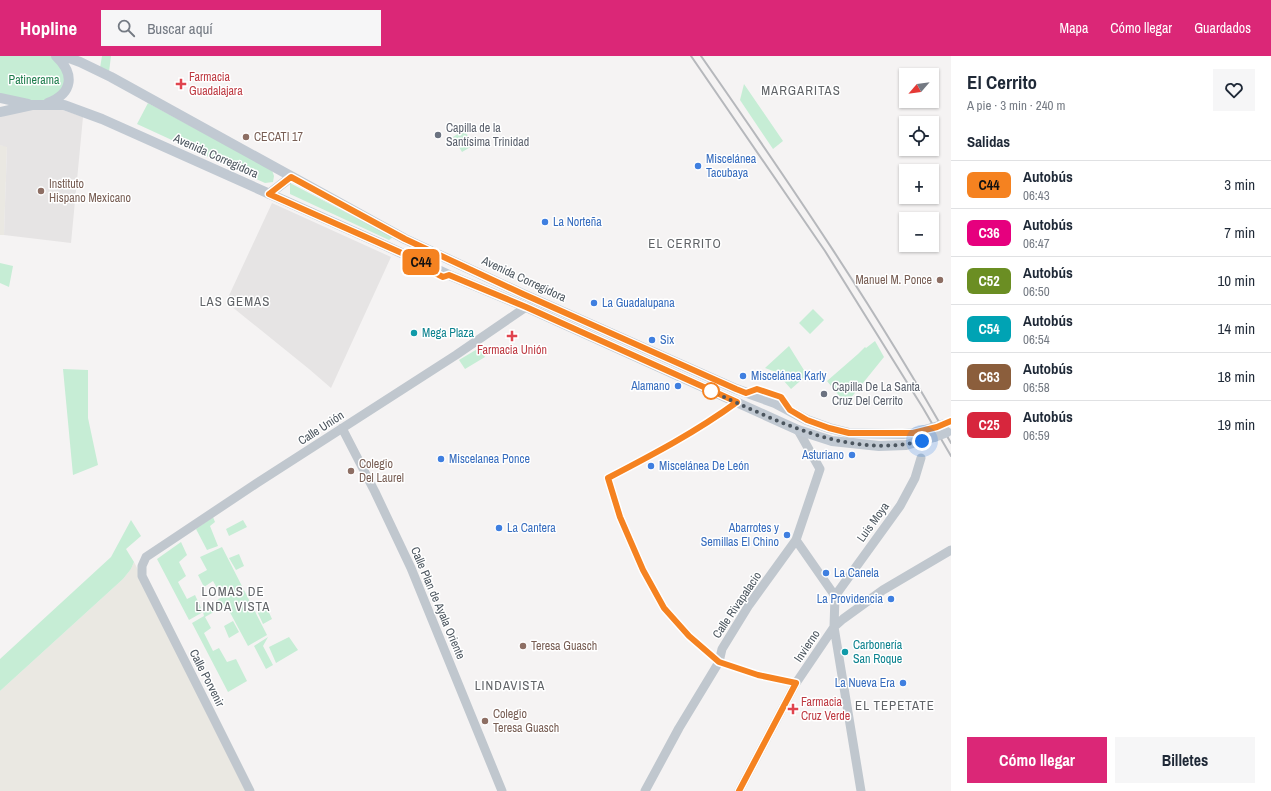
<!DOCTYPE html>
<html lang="es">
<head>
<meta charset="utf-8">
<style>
	body { margin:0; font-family:"Archivo Narrow",sans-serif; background:#f6f6f7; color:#1f2937; height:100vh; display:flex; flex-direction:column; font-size:15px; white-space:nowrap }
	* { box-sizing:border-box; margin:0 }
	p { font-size:13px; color:#747a83 }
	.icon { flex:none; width:22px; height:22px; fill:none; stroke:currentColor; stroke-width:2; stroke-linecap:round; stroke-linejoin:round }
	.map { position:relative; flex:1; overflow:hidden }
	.details { display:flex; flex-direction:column; background:#fff; width:320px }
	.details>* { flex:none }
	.badge { padding:0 8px; border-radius:6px; font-size:14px; line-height:26px }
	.needle { width:26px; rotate:242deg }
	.buttons { position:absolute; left:899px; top:12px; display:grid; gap:8px }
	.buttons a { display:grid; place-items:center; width:40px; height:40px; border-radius:0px; background:#fff; box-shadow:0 1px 3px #0004; font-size:20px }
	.you { position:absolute; width:20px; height:20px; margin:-10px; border:3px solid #fff; border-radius:50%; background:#1a73e8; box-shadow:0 0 0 6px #1a73e833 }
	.map>.badge { position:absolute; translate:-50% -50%; box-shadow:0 0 0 2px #fff }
	h2 { padding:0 16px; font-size:15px; line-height:36px }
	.round { display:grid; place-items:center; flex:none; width:42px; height:42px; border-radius:0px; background:#f6f6f7 }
	.head { display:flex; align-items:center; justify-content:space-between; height:68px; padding:0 16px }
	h1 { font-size:19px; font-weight:800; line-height:30px }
	.button { display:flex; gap:8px; margin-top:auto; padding:8px 16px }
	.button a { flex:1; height:46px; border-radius:0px; background:#db2777; color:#fff; font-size:16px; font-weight:800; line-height:46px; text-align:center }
	.button a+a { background:#f6f6f7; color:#1f2937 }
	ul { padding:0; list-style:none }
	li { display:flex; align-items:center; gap:12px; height:48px; padding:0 16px; border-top:1px solid #e0e1e3 }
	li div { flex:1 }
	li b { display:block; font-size:15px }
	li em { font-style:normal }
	li .badge { min-width:44px; font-weight:700; text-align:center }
	header { display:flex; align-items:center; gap:24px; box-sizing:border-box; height:56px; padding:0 20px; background:#db2777; color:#fff }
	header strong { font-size:19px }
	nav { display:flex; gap:22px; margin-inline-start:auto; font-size:14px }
	.search { width:280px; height:36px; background:#f6f6f7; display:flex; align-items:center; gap:10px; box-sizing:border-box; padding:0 14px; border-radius:0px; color:#747a83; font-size:15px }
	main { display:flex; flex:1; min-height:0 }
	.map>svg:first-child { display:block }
	.commercial { fill:#eae8e2 }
	.education { fill:#e6e4e4 }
	.green { fill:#c6edd5 }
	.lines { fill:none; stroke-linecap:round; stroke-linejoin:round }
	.tertiary { stroke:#c0c7ce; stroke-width:9 }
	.secondary { stroke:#c1c9d2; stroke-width:10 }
	.rail { stroke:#b6b8bc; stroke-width:2 }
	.secondary-bridge { stroke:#c1c9d2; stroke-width:10 }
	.line-casing { stroke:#fff; stroke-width:9 }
	.line { stroke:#f58220; stroke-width:6 }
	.walk { stroke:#4c565f; stroke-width:4; stroke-dasharray:0 7.2 }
	.health-dot { fill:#e0444e; stroke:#fff; stroke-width:1.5 }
	.worship-dot { fill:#6b7280; stroke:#fff; stroke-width:1.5 }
	.education-dot { fill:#8d6e63; stroke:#fff; stroke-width:1.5 }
	.shop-dot { fill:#3f7fe0; stroke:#fff; stroke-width:1.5 }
	.culture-dot { fill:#0f9aa8; stroke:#fff; stroke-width:1.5 }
	.stop-dot { fill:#fff; stroke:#f58220; stroke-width:2 }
	.labels { text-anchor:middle; stroke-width:3; stroke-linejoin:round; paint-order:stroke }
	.health-label { font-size:12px; fill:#be3a42; stroke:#fff; text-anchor:start }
	.park-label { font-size:12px; fill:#1f7d4d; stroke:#fff }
	.worship-label { font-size:12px; fill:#5b616d; stroke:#fff; text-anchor:start }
	.education-label { font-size:12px; fill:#785e54; stroke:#fff; text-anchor:start }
	.street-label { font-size:12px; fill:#4c565f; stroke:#fff }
	.shop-label { font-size:12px; fill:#366cbe; stroke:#fff; text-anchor:start }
	.culture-label { font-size:12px; fill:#0d838f; stroke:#fff; text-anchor:start }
	.neighbourhood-label { font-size:13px; letter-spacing:1px; fill:#606367; stroke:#fff }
</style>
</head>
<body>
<header>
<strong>Hopline</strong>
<div class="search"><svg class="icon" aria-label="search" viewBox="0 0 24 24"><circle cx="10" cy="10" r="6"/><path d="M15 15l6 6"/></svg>Buscar aquí</div>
<nav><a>Mapa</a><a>Cómo llegar</a><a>Guardados</a></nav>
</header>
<main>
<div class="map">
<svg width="951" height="735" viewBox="0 0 951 735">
	<rect width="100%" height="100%" fill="#f5f3f3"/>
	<path class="commercial" d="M 0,89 L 7,90 L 4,179 L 0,179 Z
		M 134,506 L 250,735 L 0,735 L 0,635 L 123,523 L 131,513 Z"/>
	<path class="education" d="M 46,52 L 63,54 L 83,61 L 71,187 L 4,179 L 7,91 L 0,89 L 0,61 L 24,54 Z
		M 272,147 L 391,201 L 331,332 L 309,313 L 226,246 Z"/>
	<path class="green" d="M 0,0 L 56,0 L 69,24 L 47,48 L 0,42 Z
		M 102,0 L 111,0 L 109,16 L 100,12 Z
		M 744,28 L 783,85 L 773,93 L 740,44 Z
		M 148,47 L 272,114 L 274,120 L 273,126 L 265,127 L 137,68 Z
		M 464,74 L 474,89 L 462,96 L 453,81 Z
		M 290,127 L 393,181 L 389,184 L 290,138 Z
		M 0,207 L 13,210 L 9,231 L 0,227 Z
		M 813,253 L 824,264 L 810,278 L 799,267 Z
		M 875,285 L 884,301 L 846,348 L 827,325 L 858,298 L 865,291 L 866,292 Z
		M 789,290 L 807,319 L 791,333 L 776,316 L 765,312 Z
		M 479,292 L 485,301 L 465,313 L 459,304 Z
		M 63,313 L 88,314 L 88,362 L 98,409 L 73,419 Z
		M 213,461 L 215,466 L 210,470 L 218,490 L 207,494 L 196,473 Z
		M 131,464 L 141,480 L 126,493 L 134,506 L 131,513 L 123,523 L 0,635 L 0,603 L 111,501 Z
		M 243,464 L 247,471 L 229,480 L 226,473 Z
		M 181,486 L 187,499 L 179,506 L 186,520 L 178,526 L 187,543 L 195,539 L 202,554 L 222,541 L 213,525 L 204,531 L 198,519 L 207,514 L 200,501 L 222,491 L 267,579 L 248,590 L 226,549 L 205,561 L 211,572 L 204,577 L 213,595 L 219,592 L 227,606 L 236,603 L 247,625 L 228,636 L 192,567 L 204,560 L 203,556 L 189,564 L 157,503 Z
		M 239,498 L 244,510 L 236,514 L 229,502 Z
		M 266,550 L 272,563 L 263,568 L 257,555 Z
		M 233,565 L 239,576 L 229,582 L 224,570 Z
		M 268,581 L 263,590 L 273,609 L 266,613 L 254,590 Z
		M 289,581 L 298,594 L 276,607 L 269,591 Z"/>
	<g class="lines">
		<path class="tertiary" d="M 342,372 L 375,436 L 411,512 L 502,735
			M 796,484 L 835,540
			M 835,540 L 834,571 L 861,735
			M 835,540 L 900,450 L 915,422 L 921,402
			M 250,735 L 211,657 L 142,520 L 142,510 L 146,501 L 257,427 L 456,299 L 526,251
			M 645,735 L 679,672 L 719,606 L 722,593 L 749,549 L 796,484 L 820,413 L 798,374
			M 739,735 L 796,627 L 834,571 L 843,563 L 883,534 L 951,494"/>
		<path class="secondary" d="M 64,0 L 80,6 L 111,21 L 405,183 L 523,238 L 736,333 L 775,347 L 807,364 L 829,372 L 849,377 L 903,378 L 913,377 L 932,372
			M 0,42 L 28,48
			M 48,47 C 73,37 75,18 56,0
			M 0,56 L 32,49 L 64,49 L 102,63 L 384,189 L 449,219 L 526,251 L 798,374 L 832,385 L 879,390 L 906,389 L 934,381
			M 269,138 L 291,121"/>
		<path class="rail" d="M 691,0 L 825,195 L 923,352 L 951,400
			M 701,0 C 789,126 876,254 951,387"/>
		<path class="secondary-bridge" d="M 932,372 L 945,368
			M 934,381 L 947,376"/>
	</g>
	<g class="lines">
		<g class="line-casing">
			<path id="line" d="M 739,735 L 796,627 L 758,619 L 719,606 L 689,580 L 664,552 L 643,514 L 620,461 L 608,422 C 652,399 696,376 737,346 L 526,251 L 449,219 L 443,221 L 427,213 L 424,208 L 413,202 L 269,138 L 291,121 L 405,183 L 523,238 L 736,333 L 746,337 L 757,333 L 781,341 L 790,354 L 807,364 L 829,372 L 849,377 L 913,377 L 937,371 L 951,365"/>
		</g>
		<use href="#line" class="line"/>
		<path class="walk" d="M 711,335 C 778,365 847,403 922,385"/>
	</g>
	<g class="health-dot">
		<path d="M179 22h4v4h4v4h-4v4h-4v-4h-4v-4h4z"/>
		<path d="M510 274h4v4h4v4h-4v4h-4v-4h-4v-4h4z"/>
		<path d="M791 647h4v4h4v4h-4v4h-4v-4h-4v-4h4z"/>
	</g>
	<g class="worship-dot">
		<circle cx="438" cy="79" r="4"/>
		<circle cx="824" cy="338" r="4"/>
	</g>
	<g class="education-dot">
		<circle cx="246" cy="81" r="4"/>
		<circle cx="41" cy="135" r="4"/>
		<circle cx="940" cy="224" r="4"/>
		<circle cx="351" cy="415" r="4"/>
		<circle cx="523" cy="590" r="4"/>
		<circle cx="485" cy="665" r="4"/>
	</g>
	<g class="shop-dot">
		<circle cx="698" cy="110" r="4"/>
		<circle cx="545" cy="166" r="4"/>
		<circle cx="594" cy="247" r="4"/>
		<circle cx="652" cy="284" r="4"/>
		<circle cx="743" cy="320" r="4"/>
		<circle cx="678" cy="330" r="4"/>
		<circle cx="852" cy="399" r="4"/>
		<circle cx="441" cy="403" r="4"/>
		<circle cx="651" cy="410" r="4"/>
		<circle cx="499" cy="472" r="4"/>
		<circle cx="787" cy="479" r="4"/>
		<circle cx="826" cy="517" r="4"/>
		<circle cx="891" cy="543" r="4"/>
		<circle cx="903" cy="627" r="4"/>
	</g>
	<g class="culture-dot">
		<circle cx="414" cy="277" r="4"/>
		<circle cx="845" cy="596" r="4"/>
	</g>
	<circle class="stop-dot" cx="711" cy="335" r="8"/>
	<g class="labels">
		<g class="health-label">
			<text x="189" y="25">Farmacia<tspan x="189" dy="14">Guadalajara</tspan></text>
			<text x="512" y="298" text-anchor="middle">Farmacia Unión</text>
			<text x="801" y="650">Farmacia<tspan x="801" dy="14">Cruz Verde</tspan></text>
		</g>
		<g class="park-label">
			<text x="34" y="28">Patinerama</text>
		</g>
		<g class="worship-label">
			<text x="446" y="76">Capilla de la<tspan x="446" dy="14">Santísima Trinidad</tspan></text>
			<text x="832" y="335">Capilla De La Santa<tspan x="832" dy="14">Cruz Del Cerrito</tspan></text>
		</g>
		<g class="education-label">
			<text x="254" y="85">CECATI 17</text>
			<text x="49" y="132">Instituto<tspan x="49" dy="14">Hispano Mexicano</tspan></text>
			<text x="932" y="228" text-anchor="end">Manuel M. Ponce</text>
			<text x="359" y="412">Colegio<tspan x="359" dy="14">Del Laurel</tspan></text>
			<text x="531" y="594">Teresa Guasch</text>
			<text x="493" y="662">Colegio<tspan x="493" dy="14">Teresa Guasch</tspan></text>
		</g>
		<g class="street-label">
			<text transform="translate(216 100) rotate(24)" y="4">Avenida Corregidora</text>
			<text transform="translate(524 223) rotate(25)" y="4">Avenida Corregidora</text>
			<text transform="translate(321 372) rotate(-33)" y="4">Calle Unión</text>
			<text transform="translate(873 466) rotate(-54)" y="4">Luis Moya</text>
			<text transform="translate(438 547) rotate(67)" y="4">Calle Plan de Ayala Oriente</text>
			<text transform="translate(737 549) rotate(-56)" y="4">Calle Rivapalacio</text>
			<text transform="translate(807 590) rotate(-56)" y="4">Invierno</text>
			<text transform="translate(207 622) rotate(63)" y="4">Calle Porvenir</text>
		</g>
		<g class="shop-label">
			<text x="706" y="107">Miscelánea<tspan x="706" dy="14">Tacubaya</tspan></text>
			<text x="553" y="170">La Norteña</text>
			<text x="602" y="251">La Guadalupana</text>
			<text x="660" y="288">Six</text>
			<text x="751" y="324">Miscelánea Karly</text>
			<text x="670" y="334" text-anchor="end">Alamano</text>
			<text x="844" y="403" text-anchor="end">Asturiano</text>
			<text x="449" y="407">Miscelanea Ponce</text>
			<text x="659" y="414">Miscelánea De León</text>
			<text x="507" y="476">La Cantera</text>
			<text x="779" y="476" text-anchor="end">Abarrotes y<tspan x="779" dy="14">Semillas El Chino</tspan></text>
			<text x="834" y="521">La Canela</text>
			<text x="883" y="547" text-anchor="end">La Providencia</text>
			<text x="895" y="631" text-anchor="end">La Nueva Era</text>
		</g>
		<g class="culture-label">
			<text x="422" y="281">Mega Plaza</text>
			<text x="853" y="593">Carbonería<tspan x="853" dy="14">San Roque</tspan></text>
		</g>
		<g class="neighbourhood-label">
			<text x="801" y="39">MARGARITAS</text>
			<text x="685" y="192">EL CERRITO</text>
			<text x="235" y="250">LAS GEMAS</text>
			<text x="233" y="540">LOMAS DE<tspan x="233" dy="15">LINDA VISTA</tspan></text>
			<text x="510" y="634">LINDAVISTA</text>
			<text x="895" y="654">EL TEPETATE</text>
		</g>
	</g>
</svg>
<div class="buttons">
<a><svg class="needle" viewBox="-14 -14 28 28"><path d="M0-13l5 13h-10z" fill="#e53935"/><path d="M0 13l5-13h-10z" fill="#747a83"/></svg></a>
<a><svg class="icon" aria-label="locate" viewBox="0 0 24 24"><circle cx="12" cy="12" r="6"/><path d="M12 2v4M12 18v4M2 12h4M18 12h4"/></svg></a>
<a>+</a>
<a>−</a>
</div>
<div class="you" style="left:922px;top:385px"></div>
<b class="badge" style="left:421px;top:206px;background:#f58220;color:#111">C44</b>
</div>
<section class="details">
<div class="head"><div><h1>El Cerrito</h1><p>A pie · 3 min · 240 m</p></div><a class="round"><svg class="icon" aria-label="heart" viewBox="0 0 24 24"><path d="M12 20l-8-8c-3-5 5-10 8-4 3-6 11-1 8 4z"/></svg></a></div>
<h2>Salidas</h2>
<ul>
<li><span class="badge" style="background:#f58220;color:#111">C44</span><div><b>Autobús</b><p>06:43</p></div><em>3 min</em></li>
<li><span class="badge" style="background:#e6007e;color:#fff">C36</span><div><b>Autobús</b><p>06:47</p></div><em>7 min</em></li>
<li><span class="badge" style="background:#6b8e23;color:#fff">C52</span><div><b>Autobús</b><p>06:50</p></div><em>10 min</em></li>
<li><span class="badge" style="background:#00a3b4;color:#fff">C54</span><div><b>Autobús</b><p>06:54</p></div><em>14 min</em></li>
<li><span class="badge" style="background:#8b5e3c;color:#fff">C63</span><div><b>Autobús</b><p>06:58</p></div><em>18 min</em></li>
<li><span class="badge" style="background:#d7263d;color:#fff">C25</span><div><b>Autobús</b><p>06:59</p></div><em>19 min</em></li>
</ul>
<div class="button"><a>Cómo llegar</a><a>Billetes</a></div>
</section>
</main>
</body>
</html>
